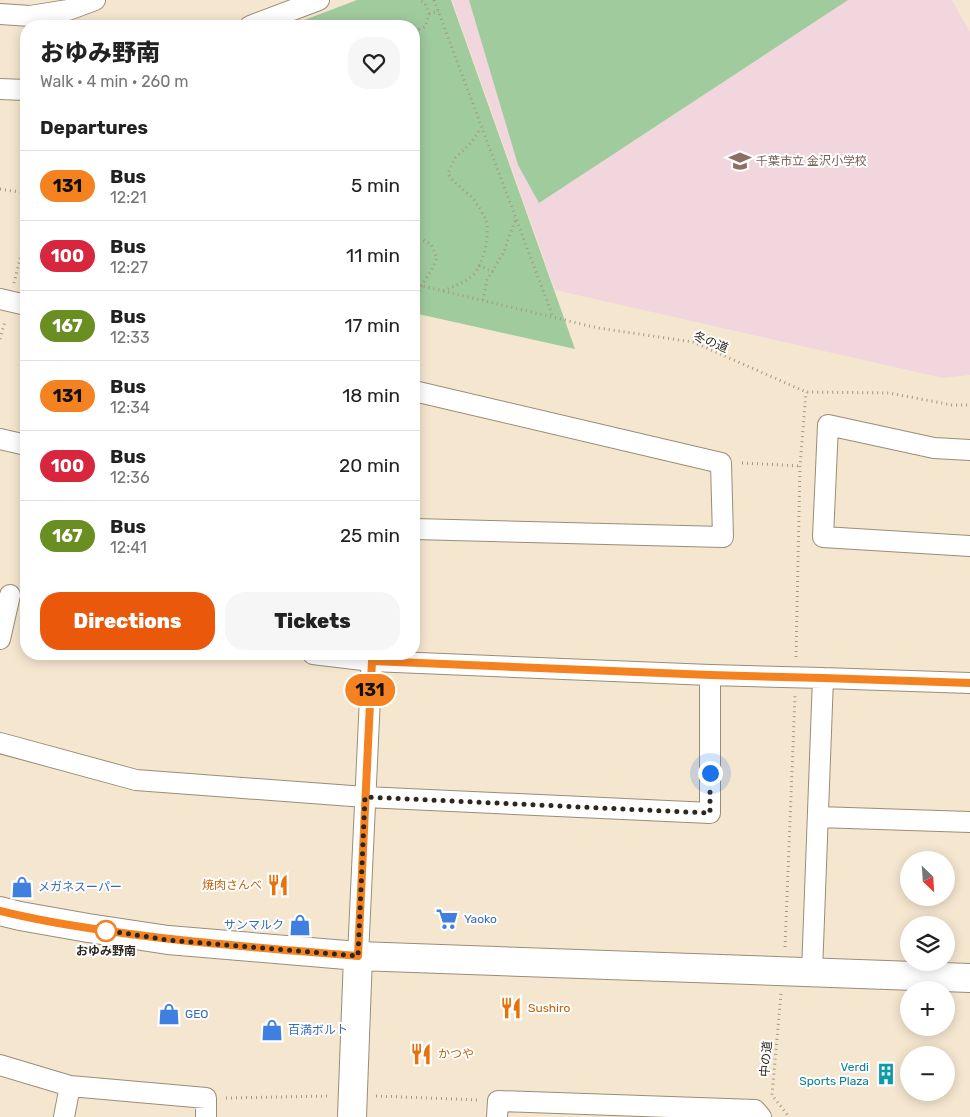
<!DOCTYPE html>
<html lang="en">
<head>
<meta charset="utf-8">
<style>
	body { margin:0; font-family:Rubik,"Noto Sans JP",sans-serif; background:#f6f6f6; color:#222; height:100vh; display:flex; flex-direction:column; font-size:19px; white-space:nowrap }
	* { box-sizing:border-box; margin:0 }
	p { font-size:16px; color:#767676 }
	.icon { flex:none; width:28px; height:28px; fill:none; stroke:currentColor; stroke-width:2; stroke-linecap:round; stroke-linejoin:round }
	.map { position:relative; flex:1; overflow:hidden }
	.sheet { position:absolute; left:20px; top:20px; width:400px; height:640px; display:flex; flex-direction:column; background:#fff; border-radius:20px; box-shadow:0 2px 12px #0003 }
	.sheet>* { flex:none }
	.badge { padding:0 10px; border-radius:16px; font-size:18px; line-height:32px }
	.needle { width:32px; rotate:155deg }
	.fabs { position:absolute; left:900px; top:851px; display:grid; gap:10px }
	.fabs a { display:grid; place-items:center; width:55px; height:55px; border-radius:50%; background:#fff; box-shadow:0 2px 12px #0003; font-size:25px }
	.you { position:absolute; width:25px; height:25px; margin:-12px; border:4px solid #fff; border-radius:50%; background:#1a73e8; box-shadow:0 0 0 8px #1a73e833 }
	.map>.badge { position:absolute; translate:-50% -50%; box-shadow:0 0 0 2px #fff }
	h2 { padding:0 20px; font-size:19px; line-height:45px }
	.round { display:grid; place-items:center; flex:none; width:52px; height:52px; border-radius:20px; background:#f6f6f6 }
	.headline { display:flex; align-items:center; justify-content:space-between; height:85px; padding:0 20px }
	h1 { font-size:24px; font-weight:800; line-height:38px }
	.button { display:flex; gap:10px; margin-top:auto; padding:10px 20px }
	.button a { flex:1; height:58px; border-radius:20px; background:#ea580c; color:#fff; font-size:20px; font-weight:800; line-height:58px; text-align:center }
	.button a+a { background:#f6f6f6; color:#222 }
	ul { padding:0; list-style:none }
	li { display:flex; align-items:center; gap:15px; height:70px; padding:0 20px; border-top:1px solid #e0e0e0 }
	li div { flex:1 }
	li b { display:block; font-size:19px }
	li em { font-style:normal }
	li .badge { min-width:55px; font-weight:700; text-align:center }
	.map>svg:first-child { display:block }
	.education { fill:#f1d7dd }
	.green { fill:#a0cb9d }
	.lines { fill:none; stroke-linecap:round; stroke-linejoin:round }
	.street-casing { stroke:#9a8d77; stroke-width:22 }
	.secondary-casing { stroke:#9a8d77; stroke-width:30 }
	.path { stroke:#a39887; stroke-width:3; stroke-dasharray:1 4; stroke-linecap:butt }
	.street { stroke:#fff; stroke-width:20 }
	.secondary { stroke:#fff; stroke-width:28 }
	.line-casing { stroke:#fff; stroke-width:11 }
	.line { stroke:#f58220; stroke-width:8 }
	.walk { stroke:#2d271f; stroke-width:5; stroke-dasharray:0 9 }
	.stop-dot { fill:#fff; stroke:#f58220; stroke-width:2.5 }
	.labels { text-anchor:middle; stroke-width:4; stroke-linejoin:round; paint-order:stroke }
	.education-label { font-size:12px; fill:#785e54; stroke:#fff; text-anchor:start }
	.street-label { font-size:12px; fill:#2d271f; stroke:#fff }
	.food-label { font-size:12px; fill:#c56008; stroke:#fff; text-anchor:start }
	.shop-label { font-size:12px; fill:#366cbe; stroke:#fff; text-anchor:start }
	.stop-label { font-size:12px; font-weight:bold; fill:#2d271f; stroke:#fff }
	.culture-label { font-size:12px; fill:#0d838f; stroke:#fff; text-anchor:end }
</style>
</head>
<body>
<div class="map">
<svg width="970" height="1117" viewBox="0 0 970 1117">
	<rect width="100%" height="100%" fill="#f5e6cf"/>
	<path class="education" d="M 452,0 L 952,0 L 970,32 L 970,375 L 943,378 L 555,290 Z"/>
	<path class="green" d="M 357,0 L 451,0 L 575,349 L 414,313 L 414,26 L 291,26 L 291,25 Z
		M 469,0 L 848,0 L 539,203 L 518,165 Z"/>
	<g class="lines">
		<g class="street-casing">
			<path id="street" d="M 0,14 L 30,16 L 68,10 L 95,0
				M 250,26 L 319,0
				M 0,89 L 26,90
				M 0,299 L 26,305
				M 414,391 L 721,463 L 723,537 L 414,529
				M 0,439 L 26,445
				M 970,450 L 934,448 L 828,425 L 823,537 L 970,546
				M 0,639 L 10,595
				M 313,654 L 371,661 L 710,675 L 823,678 L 970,683
				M 0,743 L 136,780 L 365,797 L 710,813 L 710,675
				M 818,817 L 970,822
				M 358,956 L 372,654
				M 812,972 L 823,678
				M 0,1065 L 70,1086 L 206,1098 L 206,1117
				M 64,1117 L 70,1086
				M 497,1117 L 498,1101 L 755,1110 L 761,1117"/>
		</g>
		<g class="secondary-casing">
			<path id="secondary" d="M 0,911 L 20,916 L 88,928 L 168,940 L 358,956 L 970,978
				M 352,1117 L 358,956"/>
		</g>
		<path class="path" d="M 434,0 L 553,317
			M 429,14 L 439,11
			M 367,26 L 393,25 L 397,26
			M 414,31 L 425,27 L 429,14 L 425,3 L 419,0
			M 0,189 L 26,193
			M 414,238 L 419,238 L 431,244 L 437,258 L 432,269 L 421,286
			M 479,265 L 493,272
			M 14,283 L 26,235
			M 414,284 L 598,328 L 693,342 L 806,392 L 889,393 L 952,405 L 970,405
			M 443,291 C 454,286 464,283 473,275 C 484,263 490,235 486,220 C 483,214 478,205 474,200 C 466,190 453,184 448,173 L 455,158 L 471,143 L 481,128
			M 483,300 L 487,280 L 504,252 L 508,239 L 516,219
			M 414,316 L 421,286
			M 0,339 L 5,321
			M 742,463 L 800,466
			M 796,657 L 800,466 L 806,392
			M 785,947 L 795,696
			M 781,994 L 772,1095 L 789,1117
			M 376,1096 L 480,1100
			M 226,1098 L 330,1096"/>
		<use href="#street" class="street"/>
		<use href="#secondary" class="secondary"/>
	</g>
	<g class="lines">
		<g class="line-casing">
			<path id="line" d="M 0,911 C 36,920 72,926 108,931 C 191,943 275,949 358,956 L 372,661 L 710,675 L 823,678 L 970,683"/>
		</g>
		<use href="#line" class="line"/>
		<path class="walk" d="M 106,931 L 104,930 L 168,940 L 358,956 L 365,797 L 710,813 L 710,773"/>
	</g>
	<defs>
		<g id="school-bare" transform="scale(1.725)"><path d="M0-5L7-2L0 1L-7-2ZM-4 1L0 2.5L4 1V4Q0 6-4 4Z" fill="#8d6e63" stroke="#fff" stroke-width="2.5" paint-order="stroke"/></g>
		<g id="restaurant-bare" transform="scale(1.725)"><path d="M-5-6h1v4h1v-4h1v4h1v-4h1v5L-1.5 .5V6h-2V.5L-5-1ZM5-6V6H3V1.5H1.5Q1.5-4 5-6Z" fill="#e8710a" stroke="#fff" stroke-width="2.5" paint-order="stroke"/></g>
		<g id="shop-bare" transform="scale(1.725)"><path d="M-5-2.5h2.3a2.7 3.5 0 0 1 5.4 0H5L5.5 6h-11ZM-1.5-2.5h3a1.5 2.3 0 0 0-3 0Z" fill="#3f7fe0" stroke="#fff" stroke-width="2.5" paint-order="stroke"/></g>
		<g id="supermarket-bare" transform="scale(1.725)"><path d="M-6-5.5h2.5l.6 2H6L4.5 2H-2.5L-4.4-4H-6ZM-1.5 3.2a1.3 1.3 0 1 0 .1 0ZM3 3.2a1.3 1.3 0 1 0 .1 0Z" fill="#3f7fe0" stroke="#fff" stroke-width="2.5" paint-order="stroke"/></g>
		<g id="building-bare" transform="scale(1.725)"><path d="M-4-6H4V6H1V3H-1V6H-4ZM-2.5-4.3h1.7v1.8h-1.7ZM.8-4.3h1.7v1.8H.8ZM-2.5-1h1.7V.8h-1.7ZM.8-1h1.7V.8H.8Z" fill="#0f9aa8" stroke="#fff" stroke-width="2.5" paint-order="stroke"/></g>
	</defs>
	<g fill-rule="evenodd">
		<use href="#school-bare" x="740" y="161"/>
		<use href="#restaurant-bare" x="278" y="885"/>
		<use href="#shop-bare" x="22" y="887"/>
		<use href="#supermarket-bare" x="447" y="919"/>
		<use href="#shop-bare" x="300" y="925"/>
		<use href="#restaurant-bare" x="511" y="1008"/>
		<use href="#shop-bare" x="169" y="1014"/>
		<use href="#shop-bare" x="272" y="1030"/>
		<use href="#restaurant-bare" x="421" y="1054"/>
		<use href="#building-bare" x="886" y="1074"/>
	</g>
	<circle class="stop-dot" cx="106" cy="931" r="10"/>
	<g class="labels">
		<g class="education-label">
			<text x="756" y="165">千葉市立 金沢小学校</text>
		</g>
		<g class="street-label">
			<text transform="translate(711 342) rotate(22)" y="4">冬の道</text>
			<text transform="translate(766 1059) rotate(-85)" y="4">中の道</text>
		</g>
		<g class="food-label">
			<text x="262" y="889" text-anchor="end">焼肉さんべ</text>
			<text x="528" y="1012">Sushiro</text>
			<text x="438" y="1058">かつや</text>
		</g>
		<g class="shop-label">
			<text x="38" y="891">メガネスーパー</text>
			<text x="464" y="923">Yaoko</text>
			<text x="284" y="929" text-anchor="end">サンマルク</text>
			<text x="185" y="1018">GEO</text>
			<text x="288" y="1034">百満ボルト</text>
		</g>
		<g class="stop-label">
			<text x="106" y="955">おゆみ野南</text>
		</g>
		<g class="culture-label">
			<text x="869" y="1071">Verdi<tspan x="869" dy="14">Sports Plaza</tspan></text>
		</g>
	</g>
</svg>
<div class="fabs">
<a><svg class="needle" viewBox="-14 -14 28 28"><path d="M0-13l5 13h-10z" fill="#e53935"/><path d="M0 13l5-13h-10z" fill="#767676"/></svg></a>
<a><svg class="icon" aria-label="layers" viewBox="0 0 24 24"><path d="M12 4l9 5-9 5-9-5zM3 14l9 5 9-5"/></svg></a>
<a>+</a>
<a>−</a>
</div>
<div class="you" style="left:710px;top:773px"></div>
<b class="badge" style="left:370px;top:690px;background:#f58220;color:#111">131</b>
<section class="sheet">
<div class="headline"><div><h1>おゆみ野南</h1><p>Walk · 4 min · 260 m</p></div><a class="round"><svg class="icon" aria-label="heart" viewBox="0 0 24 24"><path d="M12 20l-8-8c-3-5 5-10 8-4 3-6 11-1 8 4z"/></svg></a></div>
<h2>Departures</h2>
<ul>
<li><span class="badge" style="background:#f58220;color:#111">131</span><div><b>Bus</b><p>12:21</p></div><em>5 min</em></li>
<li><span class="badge" style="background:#d7263d;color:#fff">100</span><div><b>Bus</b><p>12:27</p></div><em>11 min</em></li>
<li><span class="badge" style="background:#6b8e23;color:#fff">167</span><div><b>Bus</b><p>12:33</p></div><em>17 min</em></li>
<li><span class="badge" style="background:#f58220;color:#111">131</span><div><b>Bus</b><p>12:34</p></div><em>18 min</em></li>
<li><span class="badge" style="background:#d7263d;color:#fff">100</span><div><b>Bus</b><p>12:36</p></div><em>20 min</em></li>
<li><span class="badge" style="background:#6b8e23;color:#fff">167</span><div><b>Bus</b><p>12:41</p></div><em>25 min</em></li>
</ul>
<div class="button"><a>Directions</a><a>Tickets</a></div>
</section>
</div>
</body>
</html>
